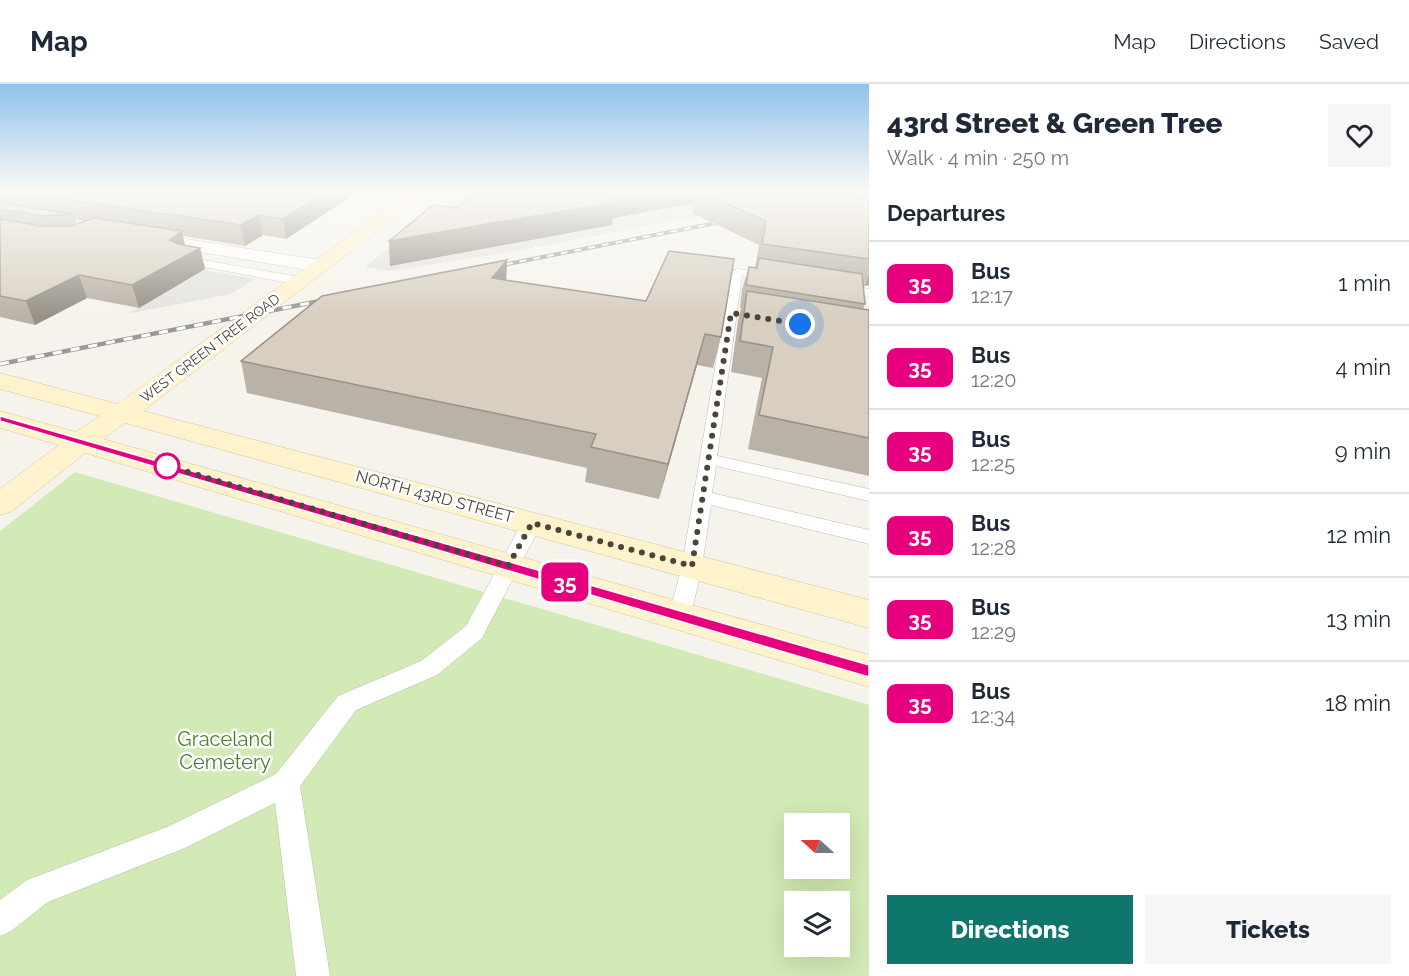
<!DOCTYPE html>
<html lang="en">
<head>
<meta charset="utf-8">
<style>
	body { margin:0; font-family:Raleway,sans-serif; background:#f6f6f7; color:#1f2937; height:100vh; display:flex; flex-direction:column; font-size:22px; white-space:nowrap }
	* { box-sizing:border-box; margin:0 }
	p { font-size:20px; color:#747a83 }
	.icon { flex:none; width:33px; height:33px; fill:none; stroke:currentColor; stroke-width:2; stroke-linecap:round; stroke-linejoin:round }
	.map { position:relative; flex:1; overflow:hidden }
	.side { display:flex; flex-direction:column; background:#fff; width:540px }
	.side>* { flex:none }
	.badge { padding:0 12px; border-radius:9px; font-size:21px; line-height:39px }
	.needle { width:39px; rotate:291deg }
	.buttons { position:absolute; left:784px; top:729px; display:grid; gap:12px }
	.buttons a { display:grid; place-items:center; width:66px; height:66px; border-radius:0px; background:#fff; box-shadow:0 6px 24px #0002; font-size:30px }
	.you { position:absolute; width:30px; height:30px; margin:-15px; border:4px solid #fff; border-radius:50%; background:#1a73e8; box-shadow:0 0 0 9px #1a73e833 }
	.map>.badge { position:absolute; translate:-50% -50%; box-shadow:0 0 0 3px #fff }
	h2 { padding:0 18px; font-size:22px; line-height:54px }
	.round { display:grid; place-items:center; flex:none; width:63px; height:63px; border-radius:0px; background:#f6f6f7 }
	.overview { display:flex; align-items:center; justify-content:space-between; height:102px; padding:0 18px }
	h1 { font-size:28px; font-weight:800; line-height:45px }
	.cta { display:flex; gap:12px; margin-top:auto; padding:12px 18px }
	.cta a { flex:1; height:69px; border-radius:0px; background:#0f766e; color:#fff; font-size:24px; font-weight:800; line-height:69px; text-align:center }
	.cta a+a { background:#f6f6f7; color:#1f2937 }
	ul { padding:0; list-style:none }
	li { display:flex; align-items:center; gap:18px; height:84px; padding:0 18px; border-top:2px solid #e0e1e3 }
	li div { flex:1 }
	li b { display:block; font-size:22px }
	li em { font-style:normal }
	li .badge { min-width:66px; font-weight:700; text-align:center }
	header { display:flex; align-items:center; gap:36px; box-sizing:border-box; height:84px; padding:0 30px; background:#fff; border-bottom:2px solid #e0e1e3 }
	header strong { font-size:28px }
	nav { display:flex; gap:33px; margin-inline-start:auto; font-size:21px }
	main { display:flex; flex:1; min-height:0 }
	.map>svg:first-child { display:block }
	.industrial { fill:#e6e2dd }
	.green { fill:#d2eab5; fill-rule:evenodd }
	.parking { fill:#e5e3e0 }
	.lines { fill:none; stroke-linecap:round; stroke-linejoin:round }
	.lane-casing { stroke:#c2bbae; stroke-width:1 }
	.street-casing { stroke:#c2bbae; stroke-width:1 }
	.secondary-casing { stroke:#d6c79b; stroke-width:1 }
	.lane { fill:#fff; fill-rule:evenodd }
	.street { fill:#fff; fill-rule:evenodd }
	.secondary { fill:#fff3cd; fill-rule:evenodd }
	.rail-far1-casing { stroke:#9a9a9a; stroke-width:4 }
	.rail-casing { stroke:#9a9a9a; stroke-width:4.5 }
	.rail-far1 { stroke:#fff; stroke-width:2; stroke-dasharray:7; stroke-linecap:butt }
	.rail { stroke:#fff; stroke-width:3; stroke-dasharray:9; stroke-linecap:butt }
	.wall { fill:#bab2a6; fill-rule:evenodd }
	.shaded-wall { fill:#979187 }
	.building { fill:#d8cfc1; stroke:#979187; stroke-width:1.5 }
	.line { fill:#e6007e; stroke:#fff; stroke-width:1.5 }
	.walk { stroke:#4b4439; stroke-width:6; stroke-dasharray:0 10.8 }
	.stop-dot { fill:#fff; stroke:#e6007e; stroke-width:3 }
	.labels { text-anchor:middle; stroke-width:5; stroke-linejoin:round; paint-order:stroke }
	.far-street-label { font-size:14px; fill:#4b4439; stroke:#fff }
	.street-label { font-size:16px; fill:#4b4439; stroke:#fff }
	.near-park-label { font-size:20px; fill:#4a7f2a; stroke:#fff }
</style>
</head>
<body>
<header>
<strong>Map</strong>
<nav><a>Map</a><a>Directions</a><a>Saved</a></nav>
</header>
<main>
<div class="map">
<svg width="869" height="892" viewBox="0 0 869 892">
	<rect width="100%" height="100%" fill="#f6f3ec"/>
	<path class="industrial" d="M 458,108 L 828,108 L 499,170 L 390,187 L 365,183 Z"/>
	<path class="green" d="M 75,388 L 869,621 L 869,892 L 0,892 L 0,447 ZM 795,740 L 840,740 L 840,784 L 795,784 ZM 795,818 L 840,818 L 840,862 L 795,862 Z"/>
	<path class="parking" d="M 204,186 L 255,195 L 231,210 L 127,230 Z"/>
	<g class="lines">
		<g class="lane-casing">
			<path id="lane" d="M 187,170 L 191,171 L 192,174 L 299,193 L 305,197 L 299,201 L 179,178 L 179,174 Z
				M 737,185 L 773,191 L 779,194 L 773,197 L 742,192 L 717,372 L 869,405 L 869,417 L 716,382 L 712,409 L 869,446 L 869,460 L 711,421 L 702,482 L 691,531 L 688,537 L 680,539 L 672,537 L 669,531 L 682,482 L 731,188 Z
				M 838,200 L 869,205 L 869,213 L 834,207 L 834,201 Z
				M 532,433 L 539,435 L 542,439 L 482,554 L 437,591 L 356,626 L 300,702 L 330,892 L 296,892 L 275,719 L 185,764 L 48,818 L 11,847 L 0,852 L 0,816 L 27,796 L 167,743 L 276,690 L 338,612 L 421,577 L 466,542 L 522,439 L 525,435 Z"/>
		</g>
		<g class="street-casing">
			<path id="street" d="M 141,148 L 320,176 L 327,178 L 330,182 L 327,186 L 320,188 L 135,157 L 132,153 L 135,149 Z"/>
		</g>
		<g class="secondary-casing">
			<path id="secondary" d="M 410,108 L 428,108 L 143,327 L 869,516 L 869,544 L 125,339 L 103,355 L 869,571 L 869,603 L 85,369 L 11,428 L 0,431 L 0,405 L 59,361 L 0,344 L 0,327 L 76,348 L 100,332 L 0,305 L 0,289 L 117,320 Z"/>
		</g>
		<use href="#lane" class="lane"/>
		<use href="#street" class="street"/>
		<use href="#secondary" class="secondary"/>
		<g class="rail-far1-casing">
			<path id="rail-far1" d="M 840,115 L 869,109
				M 492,183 L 731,136"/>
		</g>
		<g class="rail-casing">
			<path id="rail" d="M 0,280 L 330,215"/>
		</g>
		<use href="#rail-far1" class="rail-far1"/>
		<use href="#rail" class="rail"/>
	</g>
	<path class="wall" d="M 0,108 L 358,108 L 286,155 L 263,151 L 245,162 L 183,152 L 185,161 L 200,164 L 205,185 L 139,224 L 87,214 L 35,241 L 0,233 ZM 75,135 L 85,137 L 76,140 Z
		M 476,108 L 846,108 L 869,115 L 869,201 L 863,202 L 865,220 L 863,225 L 869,226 L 869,392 L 748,365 L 762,294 L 731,288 L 738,237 L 741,224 L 740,224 L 742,205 L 749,183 L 755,184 L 759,161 L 692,129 L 694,119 L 613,134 L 612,141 L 390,182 Z
		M 507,176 L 506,196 L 721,253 L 713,284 L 697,281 L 659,415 L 585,398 L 587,384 L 247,309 L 241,277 Z"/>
	<path class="shaded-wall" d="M 327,108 L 358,108 L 286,155 L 283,135 Z
		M 637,108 L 696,108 L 694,119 L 613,134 L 612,141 L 390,182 L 389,157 Z
		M 259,131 L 263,151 L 245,162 L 241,141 Z
		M 182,147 L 186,168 L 170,156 Z
		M 200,164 L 205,185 L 139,224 L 132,201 Z
		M 507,176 L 506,204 L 492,194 Z
		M 79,191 L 87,214 L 35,241 L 26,217 Z
		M 869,191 L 869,201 L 865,202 Z
		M 705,250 L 697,281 L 659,415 L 668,380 Z"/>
	<path class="building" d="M 15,108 L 327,108 L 283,135 L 259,131 L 241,141 Z
		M 476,108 L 637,108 L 615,112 L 615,118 L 389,157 L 433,121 L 457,124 Z
		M 700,108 L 846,108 L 869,115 L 869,175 L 762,160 L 766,137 Z
		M 0,119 L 73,130 L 42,132 L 0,125 Z
		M 94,134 L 182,147 L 170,156 L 178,160 L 200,164 L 132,201 L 79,191 L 26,217 L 0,212 L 0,135 L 41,142 L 71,142 Z
		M 669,167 L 734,175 L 721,253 L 705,250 L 668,380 L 591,363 L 596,350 L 241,277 L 322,212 L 507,176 L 492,194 L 646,217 Z
		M 759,174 L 862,190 L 865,220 L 746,201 L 749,183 L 757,184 Z
		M 747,207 L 869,226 L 869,354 L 759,331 L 773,263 L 740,257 Z"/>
	<linearGradient id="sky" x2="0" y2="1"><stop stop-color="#8fc1ec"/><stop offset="0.46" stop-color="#fbfaf6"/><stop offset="1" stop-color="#fbfaf6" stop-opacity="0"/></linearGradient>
	<rect width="869" height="233" fill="url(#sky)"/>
	<path class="line" d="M 0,332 L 869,581 L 869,593 L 0,337 Z"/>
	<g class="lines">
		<path class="walk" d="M 167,382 L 508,482 L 532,439 L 692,482 L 731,229 L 800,240"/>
	</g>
	<circle class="stop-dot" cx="167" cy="382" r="12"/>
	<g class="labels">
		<g class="far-street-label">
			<text transform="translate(210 264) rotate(-37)" y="5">WEST GREEN TREE ROAD</text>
		</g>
		<g class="street-label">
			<text transform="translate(435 412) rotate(15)" y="6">NORTH 43RD STREET</text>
		</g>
		<g class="near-park-label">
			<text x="225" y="662">Graceland<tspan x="225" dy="23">Cemetery</tspan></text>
		</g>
	</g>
</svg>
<div class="buttons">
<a><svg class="needle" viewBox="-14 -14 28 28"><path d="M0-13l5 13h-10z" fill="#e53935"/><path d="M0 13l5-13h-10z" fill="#747a83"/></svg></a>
<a><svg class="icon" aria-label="layers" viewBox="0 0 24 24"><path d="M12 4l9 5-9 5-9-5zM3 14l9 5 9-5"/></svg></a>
</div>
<div class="you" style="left:800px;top:240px"></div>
<b class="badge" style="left:565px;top:498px;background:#e6007e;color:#fff">35</b>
</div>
<section class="side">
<div class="overview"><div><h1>43rd Street &amp; Green Tree</h1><p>Walk · 4 min · 250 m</p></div><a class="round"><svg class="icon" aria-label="heart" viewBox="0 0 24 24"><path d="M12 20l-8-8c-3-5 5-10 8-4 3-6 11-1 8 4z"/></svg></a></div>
<h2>Departures</h2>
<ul>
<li><span class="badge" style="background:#e6007e;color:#fff">35</span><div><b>Bus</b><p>12:17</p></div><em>1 min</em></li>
<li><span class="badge" style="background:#e6007e;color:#fff">35</span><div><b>Bus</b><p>12:20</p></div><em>4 min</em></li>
<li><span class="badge" style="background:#e6007e;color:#fff">35</span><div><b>Bus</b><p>12:25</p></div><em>9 min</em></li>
<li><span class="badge" style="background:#e6007e;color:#fff">35</span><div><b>Bus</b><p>12:28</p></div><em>12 min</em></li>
<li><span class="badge" style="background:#e6007e;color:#fff">35</span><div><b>Bus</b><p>12:29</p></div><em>13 min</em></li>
<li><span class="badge" style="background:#e6007e;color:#fff">35</span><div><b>Bus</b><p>12:34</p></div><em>18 min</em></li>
</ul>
<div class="cta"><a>Directions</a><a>Tickets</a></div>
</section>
</main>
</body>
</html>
